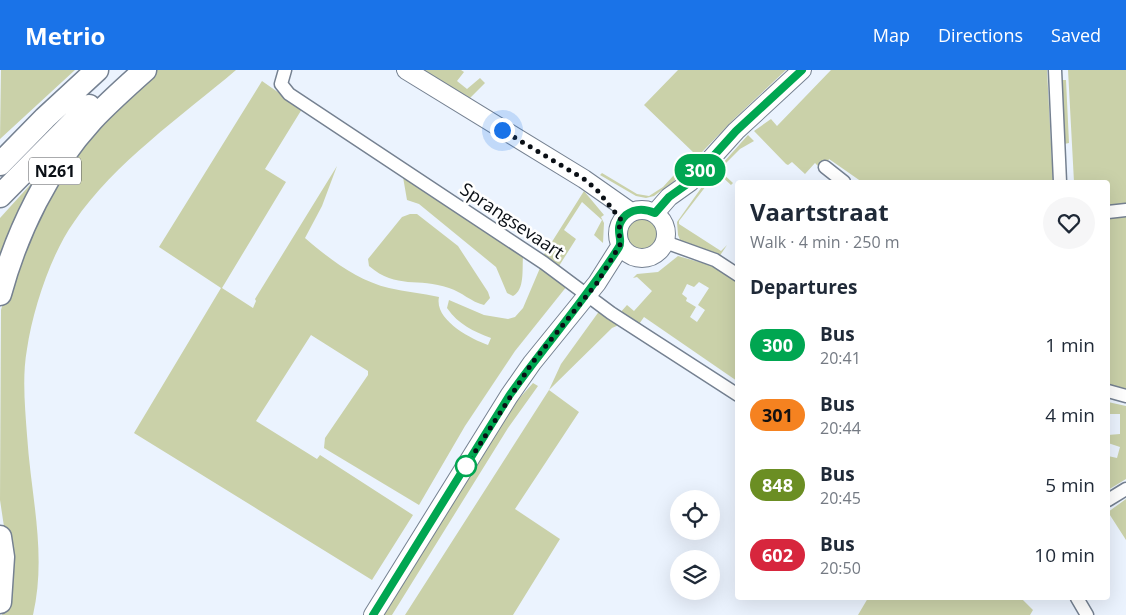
<!DOCTYPE html>
<html lang="en">
<head>
<meta charset="utf-8">
<style>
	body { margin:0; font-family:"Open Sans",sans-serif; background:#f6f6f7; color:#1f2937; height:100vh; display:flex; flex-direction:column; font-size:19px; white-space:nowrap }
	* { box-sizing:border-box; margin:0 }
	p { font-size:16px; color:#747a83 }
	.icon { flex:none; width:28px; height:28px; fill:none; stroke:currentColor; stroke-width:2; stroke-linecap:round; stroke-linejoin:round }
	.map { position:relative; flex:1; overflow:hidden }
	.details { position:absolute; left:735px; top:110px; width:375px; height:420px; display:flex; flex-direction:column; background:#fff; border-radius:5px; box-shadow:0 5px 20px #0002 }
	.details>* { flex:none }
	.badge { padding:0 10px; border-radius:16px; font-size:18px; line-height:32px }
	.buttons { position:absolute; left:670px; top:420px; display:grid; gap:10px }
	.buttons a { display:grid; place-items:center; width:50px; height:50px; border-radius:50%; background:#fff; box-shadow:0 5px 20px #0002; font-size:25px }
	.you { position:absolute; width:25px; height:25px; margin:-12px; border:4px solid #fff; border-radius:50%; background:#1a73e8; box-shadow:0 0 0 8px #1a73e833 }
	.map>.badge { position:absolute; translate:-50% -50%; box-shadow:0 0 0 2px #fff }
	h2 { padding:0 15px; font-size:19px; line-height:45px }
	.round { display:grid; place-items:center; flex:none; width:52px; height:52px; border-radius:26px; background:#f6f6f7 }
	.overview { display:flex; align-items:center; justify-content:space-between; height:85px; padding:0 15px }
	h1 { font-size:24px; font-weight:700; line-height:38px }
	ul { padding:0; list-style:none }
	li { display:flex; align-items:center; gap:15px; height:70px; padding:0 15px }
	li div { flex:1 }
	li b { display:block; font-size:19px }
	li em { font-style:normal }
	li .badge { min-width:55px; font-weight:700; text-align:center }
	header { display:flex; align-items:center; gap:30px; box-sizing:border-box; height:70px; padding:0 25px; background:#1a73e8; color:#fff }
	header strong { font-size:24px }
	nav { display:flex; gap:28px; margin-inline-start:auto; font-size:18px }
	.map>svg:first-child { display:block }
	.green { fill:#cad1a9; fill-rule:evenodd }
	.lines { fill:none; stroke-linecap:round; stroke-linejoin:round }
	.street-casing { stroke:#758191; stroke-width:15 }
	.secondary-casing { stroke:#758191; stroke-width:20 }
	.highway-casing { stroke:#758191; stroke-width:25 }
	.street { stroke:#fff; stroke-width:12 }
	.secondary { stroke:#fff; stroke-width:18 }
	.highway { stroke:#fff; stroke-width:22 }
	.line-casing { stroke:#fff; stroke-width:11 }
	.line { stroke:#00a651; stroke-width:8 }
	.walk { stroke:#0a0f15; stroke-width:5; stroke-dasharray:0 9 }
	.stop-dot { fill:#fff; stroke:#00a651; stroke-width:2.5 }
	.labels { text-anchor:middle; stroke-width:5; stroke-linejoin:round; paint-order:stroke }
	.shield { fill:#fff; stroke:#54575b; stroke-width:1 }
	.shield-label { font-size:16px; font-weight:bold; fill:#0a0f15 }
	.street-label { font-size:18px; fill:#0a0f15; stroke:#fff }
</style>
</head>
<body>
<header>
<strong>Metrio</strong>
<nav><a>Map</a><a>Directions</a><a>Saved</a></nav>
</header>
<div class="map">
<svg width="1126" height="545" viewBox="0 0 1126 545">
	<rect width="100%" height="100%" fill="#ebf3fe"/>
	<path class="green" d="M 1,0 L 75,0 L 0,69 Z
		M 157,0 L 236,0 C 182,46 114,93 74,152 C 51,184 33,239 27,279 C 22,307 25,337 27,365 C 31,427 47,484 33,545 L 2,545 L 5,532 L 6,470 L 0,430 L 1,240 L 18,181 L 51,115 L 106,43 Z
		M 423,0 L 461,0 L 464,2 L 457,11 L 467,19 L 480,8 L 485,13 L 470,28 Z
		M 678,0 L 786,0 L 734,49 L 674,111 L 654,126 L 646,128 L 636,126 L 600,105 L 602,103 L 637,124 L 649,126 L 663,117 L 694,83 L 644,35 Z
		M 831,0 L 1047,0 L 1053,112 L 862,112 L 829,89 L 825,97 L 820,98 L 815,93 L 805,104 L 792,92 L 788,95 L 786,94 L 754,61 L 771,49 L 777,56 Z
		M 1068,0 L 1126,0 L 1126,134 L 1108,136 L 1108,112 L 1074,112 Z
		M 1062,10 L 1066,10 L 1069,73 L 1064,74 Z
		M 262,11 L 302,39 L 265,99 L 286,112 L 222,218 L 253,238 L 256,231 L 255,229 L 337,96 L 322,136 L 305,168 C 328,188 358,211 389,218 C 405,222 422,223 439,227 C 434,250 471,269 488,275 L 491,268 C 473,261 459,255 447,238 L 449,230 L 484,245 L 508,249 L 515,247 L 523,238 L 540,198 L 567,216 L 515,281 L 465,356 L 419,435 L 324,378 L 325,368 L 368,305 L 368,301 L 311,265 L 256,351 L 317,389 L 320,385 L 413,445 L 372,510 L 134,363 L 221,218 L 159,177 Z
		M 748,65 L 754,71 L 740,79 L 719,100 L 733,113 L 731,115 L 717,102 L 708,114 L 706,112 Z
		M 58,84 L 0,206 L 0,148 Z
		M 403,107 L 523,187 C 522,199 525,220 513,226 L 507,223 L 496,197 L 419,134 L 407,130 Z
		M 704,114 L 706,116 L 679,151 L 679,154 L 721,181 L 727,175 L 719,187 L 681,172 L 678,165 L 677,152 Z
		M 584,121 L 604,145 L 601,147 L 604,153 L 603,173 L 594,165 L 602,150 L 582,132 L 564,160 L 576,169 L 559,196 L 543,186 Z
		M 410,144 L 417,144 L 458,176 L 488,222 L 490,228 L 484,235 C 471,232 462,222 449,218 C 418,207 397,220 369,196 L 368,189 L 402,147 Z
		M 1126,144 L 1126,319 L 1108,314 L 1108,147 Z
		M627 164a15 15 0 1 1 30 0a15 15 0 1 1-30 0Z
		M 678,186 L 713,196 L 737,212 L 737,311 L 644,247 L 637,257 L 619,244 L 627,235 L 634,241 L 652,221 L 637,207 L 633,208 L 637,204 L 658,202 ZM 699,212 L 709,218 L 698,235 L 705,240 L 697,252 L 690,247 L 696,237 L 686,231 L 687,228 L 682,224 L 687,214 L 694,217 Z
		M 600,240 L 621,254 L 612,258 L 549,320 L 579,342 L 515,439 L 560,469 L 513,545 L 405,545 L 549,320 L 561,294 Z
		M 533,313 L 538,316 L 508,358 L 392,545 L 381,545 L 513,332 L 515,333 Z
		M 1108,332 L 1126,336 L 1126,409 L 1108,420 L 1108,412 L 1110,410 L 1108,406 L 1108,386 L 1117,388 L 1120,377 L 1108,373 L 1108,365 L 1120,364 L 1120,344 L 1108,344 Z
		M 1126,429 L 1126,470 L 1108,442 Z
		M 868,528 L 1021,528 L 1033,540 L 1030,545 L 858,545 Z"/>
	<g class="lines">
		<g class="street-casing">
			<path id="street" d="M 285,0 L 281,14 L 289,24 L 544,193 L 611,243 L 738,325
				M 1055,0 L 1060,112
				M 825,97 L 844,112
				M 1108,142 L 1126,140
				M 665,172 L 715,190 L 738,205
				M 1108,321 L 1126,326
				M 1108,430 L 1126,419
				M 1077,528 L 1087,545"/>
		</g>
		<g class="secondary-casing">
			<path id="secondary" d="M 406,0 L 584,109 L 631,142
				M618 164a24 24 0 1 1 48 0a24 24 0 1 1-48 0Z
				M 655,143 L 669,127 L 690,112 L 736,61 L 802,0
				M 373,545 L 509,326 L 532,293 L 597,213 L 621,175"/>
		</g>
		<g class="highway-casing">
			<path id="highway" d="M 0,94 L 45,48 L 97,0
				M 0,126 L 89,36
				M 0,224 C 17,161 48,98 92,50 C 109,32 127,16 145,0
				M 0,467 L 3,487 L 0,532"/>
		</g>
		<use href="#street" class="street"/>
		<use href="#secondary" class="secondary"/>
		<use href="#highway" class="highway"/>
	</g>
	<g class="lines">
		<g class="line-casing">
			<path id="line" d="M 373,545 L 509,326 C 545,275 586,229 619,177 C 624,169 612,158 626,145 C 635,138 646,139 655,143 L 669,127 L 690,112 L 736,61 L 802,0"/>
		</g>
		<use href="#line" class="line"/>
		<path class="walk" d="M 466,396 L 532,293 L 597,213 L 620,175 L 619,158 L 622,151 L 597,120 L 584,109 L 502,60"/>
	</g>
	<circle class="stop-dot" cx="466" cy="396" r="10"/>
	<g class="labels">
		<rect class="shield" x="29" y="87.5" width="52" height="27" rx="4"/>
		<g class="shield-label">
			<text x="55" y="107">N261</text>
		</g>
		<g class="street-label">
			<text transform="translate(512 151) rotate(34)" y="6">Sprangsevaart</text>
		</g>
	</g>
</svg>
<div class="buttons">
<a><svg class="icon" aria-label="locate" viewBox="0 0 24 24"><circle cx="12" cy="12" r="6"/><path d="M12 2v4M12 18v4M2 12h4M18 12h4"/></svg></a>
<a><svg class="icon" aria-label="layers" viewBox="0 0 24 24"><path d="M12 4l9 5-9 5-9-5zM3 14l9 5 9-5"/></svg></a>
</div>
<div class="you" style="left:502px;top:60px"></div>
<b class="badge" style="left:700px;top:100px;background:#00a651;color:#fff">300</b>
<section class="details">
<div class="overview"><div><h1>Vaartstraat</h1><p>Walk · 4 min · 250 m</p></div><a class="round"><svg class="icon" aria-label="heart" viewBox="0 0 24 24"><path d="M12 20l-8-8c-3-5 5-10 8-4 3-6 11-1 8 4z"/></svg></a></div>
<h2>Departures</h2>
<ul>
<li><span class="badge" style="background:#00a651;color:#fff">300</span><div><b>Bus</b><p>20:41</p></div><em>1 min</em></li>
<li><span class="badge" style="background:#f58220;color:#111">301</span><div><b>Bus</b><p>20:44</p></div><em>4 min</em></li>
<li><span class="badge" style="background:#6b8e23;color:#fff">848</span><div><b>Bus</b><p>20:45</p></div><em>5 min</em></li>
<li><span class="badge" style="background:#d7263d;color:#fff">602</span><div><b>Bus</b><p>20:50</p></div><em>10 min</em></li>
</ul>
</section>
</div>
</body>
</html>
